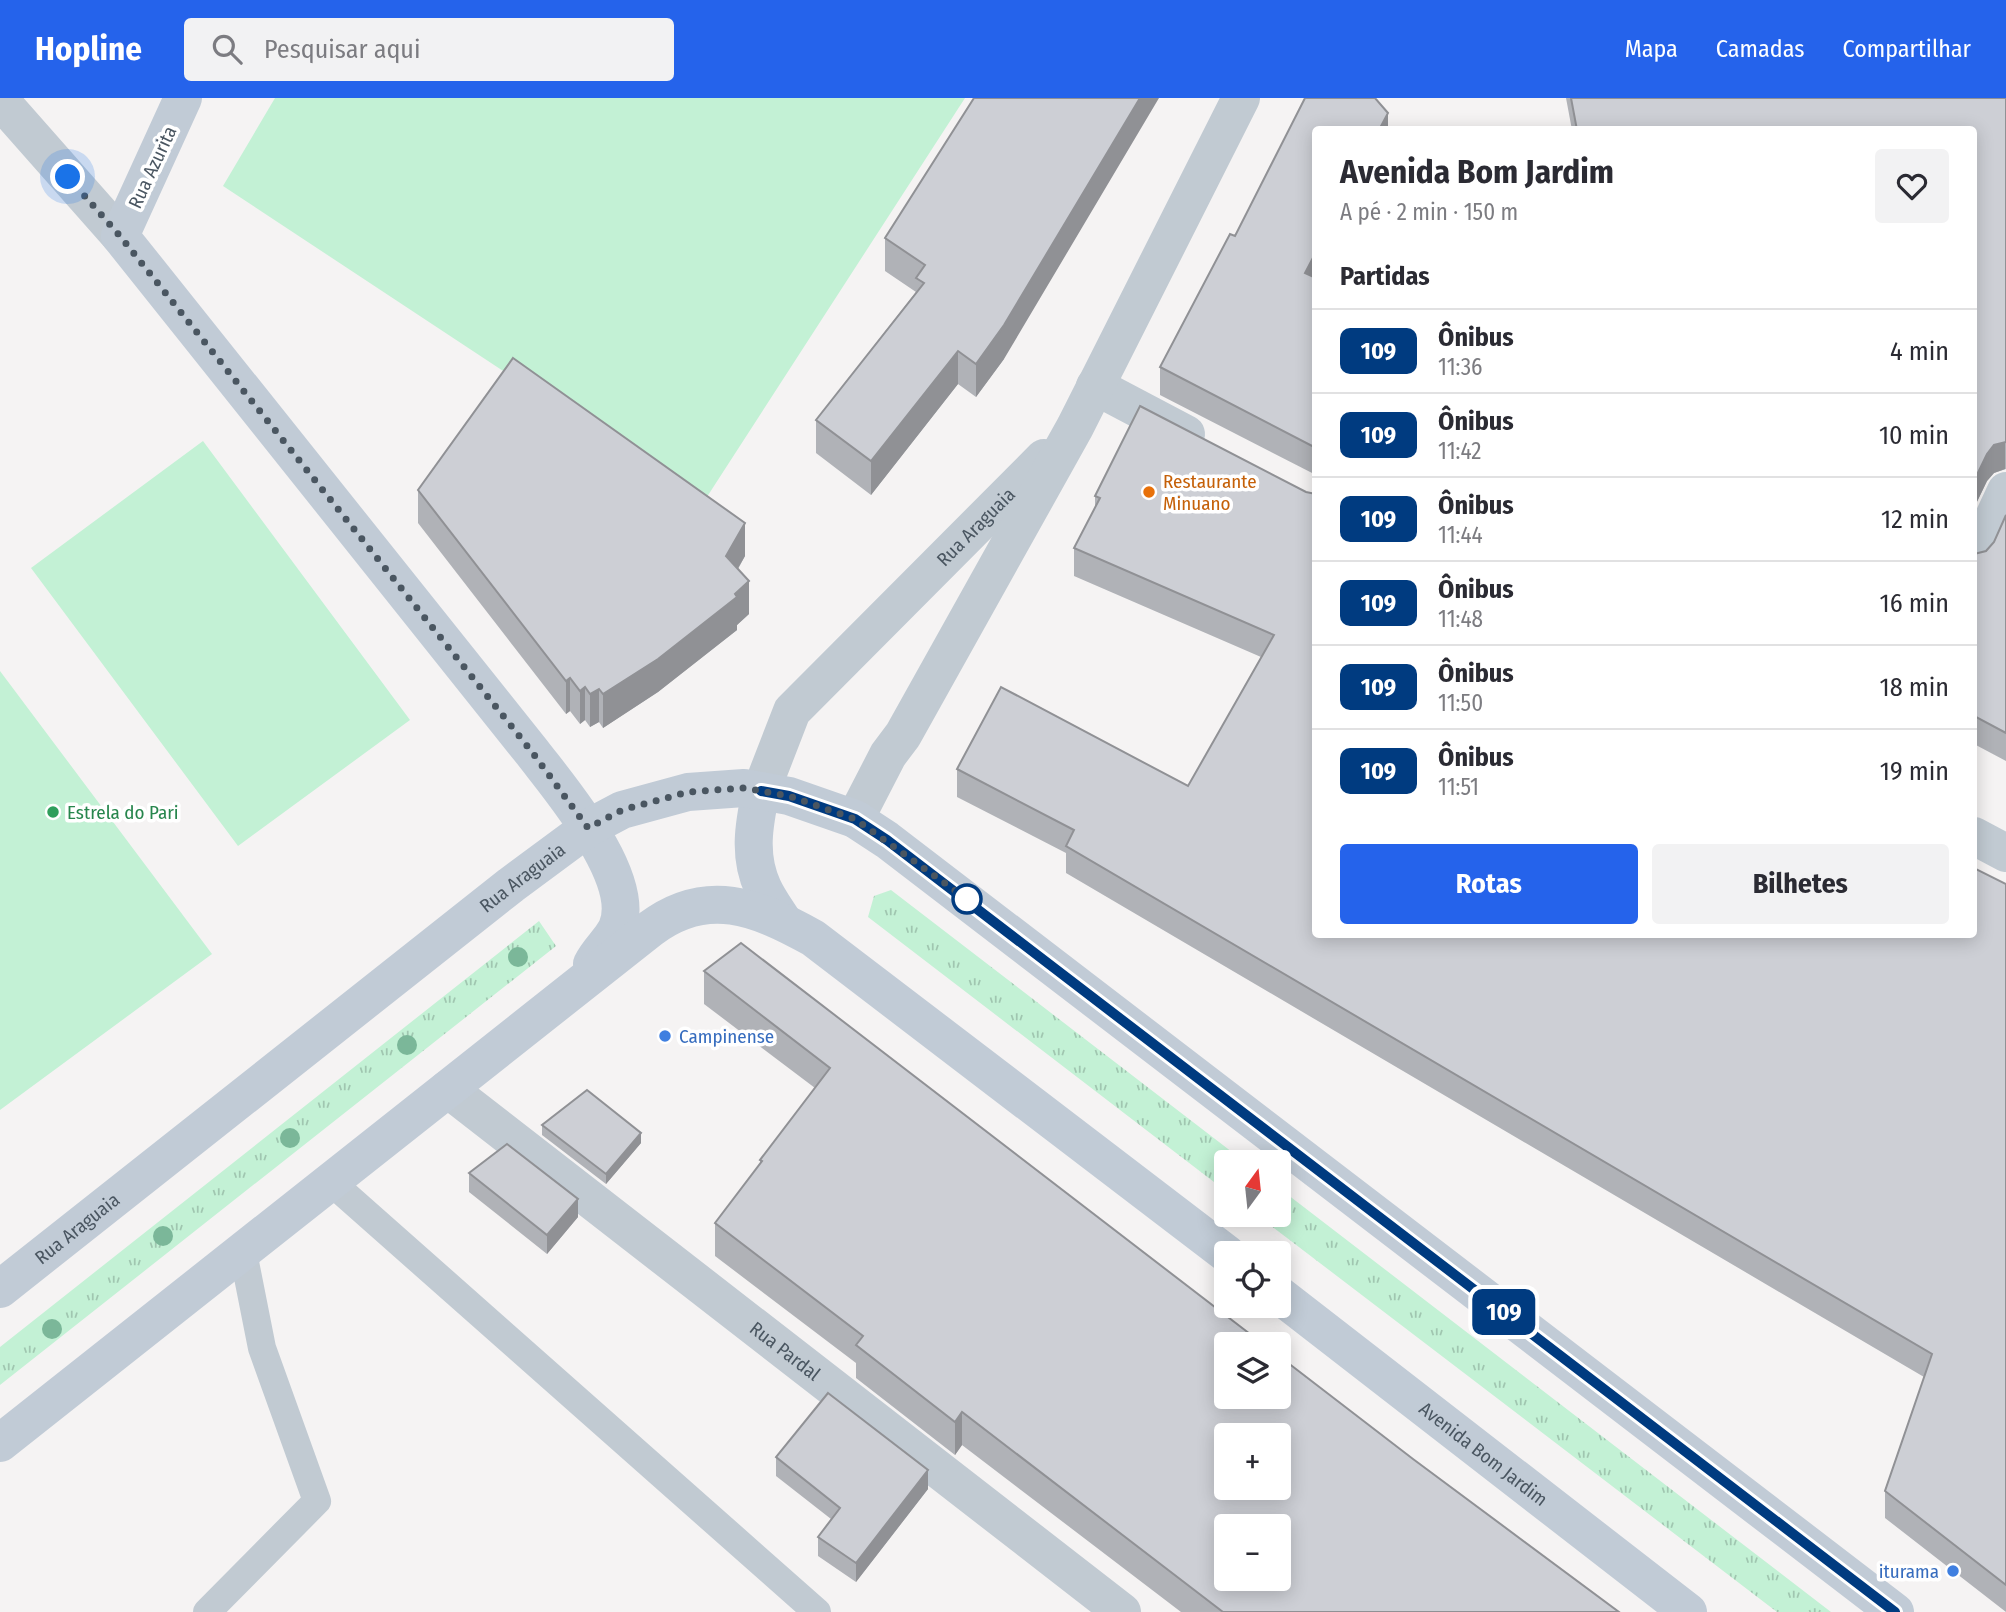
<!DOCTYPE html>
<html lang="pt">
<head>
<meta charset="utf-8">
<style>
	body { margin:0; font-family:"Fira Sans Condensed",sans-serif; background:#f2f2f3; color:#2b2b33; height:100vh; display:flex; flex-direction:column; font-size:26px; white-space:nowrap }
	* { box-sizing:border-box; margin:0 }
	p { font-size:23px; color:#7c7c81 }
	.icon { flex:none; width:38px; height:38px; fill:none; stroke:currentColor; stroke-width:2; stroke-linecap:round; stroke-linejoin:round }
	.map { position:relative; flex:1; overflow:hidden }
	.drawer { position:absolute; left:1312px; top:28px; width:665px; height:812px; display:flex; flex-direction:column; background:#fff; border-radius:7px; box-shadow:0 4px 18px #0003 }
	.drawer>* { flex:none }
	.badge { padding:0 14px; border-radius:10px; font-size:24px; line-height:46px }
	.needle { width:46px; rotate:15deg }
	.tools { position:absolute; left:1214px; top:1052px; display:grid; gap:14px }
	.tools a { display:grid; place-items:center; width:77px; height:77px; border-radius:7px; background:#fff; box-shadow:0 4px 18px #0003; font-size:35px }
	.you { position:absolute; width:35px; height:35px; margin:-18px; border:5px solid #fff; border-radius:50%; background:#1a73e8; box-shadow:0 0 0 10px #1a73e833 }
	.map>.badge { position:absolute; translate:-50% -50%; box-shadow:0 0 0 4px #fff }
	h2 { padding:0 28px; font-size:26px; line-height:63px }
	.round { display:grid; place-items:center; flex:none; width:74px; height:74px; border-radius:7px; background:#f2f2f3 }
	.headline { display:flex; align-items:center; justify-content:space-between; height:119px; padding:0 28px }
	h1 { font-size:33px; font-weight:700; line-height:52px }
	.primary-button { display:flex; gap:14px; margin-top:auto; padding:14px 28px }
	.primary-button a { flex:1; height:80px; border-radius:7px; background:#2563eb; color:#fff; font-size:28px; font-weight:700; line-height:80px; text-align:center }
	.primary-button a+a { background:#f2f2f3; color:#2b2b33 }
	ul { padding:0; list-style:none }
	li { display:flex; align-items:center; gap:21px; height:84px; padding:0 28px; border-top:2px solid #e1e1e2 }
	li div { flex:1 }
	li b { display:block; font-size:26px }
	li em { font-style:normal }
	li .badge { min-width:77px; font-weight:700; text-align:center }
	header { display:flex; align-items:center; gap:42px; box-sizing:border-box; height:98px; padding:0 35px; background:#2563eb; color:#fff }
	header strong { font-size:33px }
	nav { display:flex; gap:38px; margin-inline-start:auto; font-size:24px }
	.search { width:490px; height:63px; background:#f2f2f3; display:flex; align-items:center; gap:18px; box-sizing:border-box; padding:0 24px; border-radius:7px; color:#7c7c81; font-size:26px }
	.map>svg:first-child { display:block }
	.grass { fill:url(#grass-tufts) }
	.green { fill:#c3f1d5 }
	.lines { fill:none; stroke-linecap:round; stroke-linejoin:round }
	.lane { stroke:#c1cad2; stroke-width:28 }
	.street { stroke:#c1cad2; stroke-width:38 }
	.secondary { stroke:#c1cbd6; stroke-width:38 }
	.tree { fill:#7bb799 }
	.wall { fill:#b0b2b7 }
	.shaded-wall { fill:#909195 }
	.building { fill:#cdcfd5; stroke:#909195; stroke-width:2; fill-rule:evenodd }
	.line-casing { stroke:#fff; stroke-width:16 }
	.line { stroke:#003b80; stroke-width:10 }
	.walk { stroke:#4a5661; stroke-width:7; stroke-dasharray:0 12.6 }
	.food-dot { fill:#e8710a; stroke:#fff; stroke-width:2.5 }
	.leisure-dot { fill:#2e9e5b; stroke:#fff; stroke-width:2.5 }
	.stop-dot { fill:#fff; stroke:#003b80; stroke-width:3.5 }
	.shop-dot { fill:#3f7fe0; stroke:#fff; stroke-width:2.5 }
	.labels { text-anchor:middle; stroke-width:7; stroke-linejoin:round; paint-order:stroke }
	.street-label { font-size:19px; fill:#4a5661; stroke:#fff }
	.food-label { font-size:19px; fill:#c56008; stroke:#fff; text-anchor:start }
	.leisure-label { font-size:19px; fill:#27864d; stroke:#fff; text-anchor:start }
	.shop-label { font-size:19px; fill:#366cbe; stroke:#fff; text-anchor:start }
</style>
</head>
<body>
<header>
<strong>Hopline</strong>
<div class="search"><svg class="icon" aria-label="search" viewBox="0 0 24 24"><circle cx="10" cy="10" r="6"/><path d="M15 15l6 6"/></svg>Pesquisar aqui</div>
<nav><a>Mapa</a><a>Camadas</a><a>Compartilhar</a></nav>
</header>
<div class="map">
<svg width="2006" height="1514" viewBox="0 0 2006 1514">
	<defs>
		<pattern id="grass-tufts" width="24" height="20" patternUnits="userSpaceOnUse" patternTransform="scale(1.75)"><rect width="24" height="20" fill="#c3f1d5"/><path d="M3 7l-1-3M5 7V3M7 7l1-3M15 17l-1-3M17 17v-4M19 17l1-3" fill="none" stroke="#a0c6b0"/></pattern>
	</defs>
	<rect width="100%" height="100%" fill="#f5f3f3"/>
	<path class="grass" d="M 891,792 L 1245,1064 L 1227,1064 L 1227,1094 L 868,819 L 874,798 Z
		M 539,823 L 556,848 L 0,1287 L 0,1249 Z
		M 1279,1090 L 1831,1514 L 1777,1514 L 1257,1117 L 1279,1116 Z"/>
	<path class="green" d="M 275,0 L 965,0 L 703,405 L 223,88 Z
		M 203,343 L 410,622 L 238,748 L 31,470 Z
		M 0,573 L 212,856 L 0,1012 Z"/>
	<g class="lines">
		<path class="lane" d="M 331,1084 L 817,1514
			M 207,1514 L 317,1403 L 262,1250 L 243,1154"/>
		<g class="street">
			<path d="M 0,2 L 120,138"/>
			<path d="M 1095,288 L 1186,336"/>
			<path d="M 1974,462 L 2006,393"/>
			<path id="s1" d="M 761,693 L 792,613 L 1044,360"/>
			<path d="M 855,721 L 888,657 L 903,637 L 1075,329 L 1241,0"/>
			<path d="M 1974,738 L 2006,755"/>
			<path id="s2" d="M 448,991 L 1122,1514"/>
		</g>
		<g class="secondary">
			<path d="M 183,0 L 120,138 L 532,654 C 561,692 638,781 617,830 C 611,843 598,853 592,866"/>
			<path d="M 761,693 C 754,726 748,758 763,790 C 768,801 776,812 783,823"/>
			<path id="s3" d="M 0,1191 L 511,787 L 588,730 L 622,712 L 688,694 L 744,690 L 789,698 L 855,721 L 887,742 L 1895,1514"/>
			<path id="s4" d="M 1279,1197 L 1688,1514"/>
			<path d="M 0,1345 L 650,831 C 707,788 757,809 813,840 L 1227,1156"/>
		</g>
	</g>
	<g class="tree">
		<circle cx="518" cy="859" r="10"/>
		<circle cx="407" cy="947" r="10"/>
		<circle cx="290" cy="1040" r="10"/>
		<circle cx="163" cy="1138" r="10"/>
		<circle cx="52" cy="1231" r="10"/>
	</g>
	<path class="wall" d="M 974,0 L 1004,261 L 976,299 L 958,286 L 871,397 L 816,355 L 816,322 L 916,194 L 885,173 L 885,140 Z
		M 1305,0 L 1375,0 L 1388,15 L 1388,32 L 1316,32 L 1316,377 L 1160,297 L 1160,269 L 1230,136 L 1235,138 Z
		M 1566,0 L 2006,0 L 2006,371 L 1994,375 L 1987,383 L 1974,410 L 1974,32 L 1572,32 Z
		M 418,392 L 745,458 L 738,471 L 749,516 L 737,527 L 737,532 L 658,594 L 603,630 L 599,624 L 590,629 L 585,622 L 580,626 L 570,613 L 566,616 L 418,425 Z
		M 1306,394 L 1316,836 L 2006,786 L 2006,1514 L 1885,1420 L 1885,1393 L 1924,1279 L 1066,775 L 1066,755 L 957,699 L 957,671 L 1188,688 L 1261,559 L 1074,478 L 1074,450 L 1095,409 L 1095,398 Z
		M 2006,417 L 2006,663 L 1974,646 L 1974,456 L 1986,453 L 1994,444 Z
		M 704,873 L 1413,1361 L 1619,1514 L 1181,1514 L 962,1347 L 955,1357 L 856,1280 L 856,1265 L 715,1158 L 715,1125 L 760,1066 L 760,1062 L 815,990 L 704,906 Z
		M 542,1027 L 641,1045 L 606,1086 L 542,1037 Z
		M 469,1075 L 578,1119 L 547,1156 L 469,1094 Z
		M 776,1359 L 928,1391 L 856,1484 L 818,1458 L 818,1439 L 831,1421 L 776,1378 Z"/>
	<path class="shaded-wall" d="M 1140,0 L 1159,0 L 1004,261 L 976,299 L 976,266 Z
		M 1388,15 L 1388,32 L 1379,32 Z
		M 1316,154 L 1316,181 L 1305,175 Z
		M 958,253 L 958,286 L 871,397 L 871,363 Z
		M 2005,344 L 2005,371 L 1994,375 L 1987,383 L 1974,410 L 1974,383 L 1987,356 L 1994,347 Z
		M 745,425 L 745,458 L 726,491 L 726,458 Z
		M 749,483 L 749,516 L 737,527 L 737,532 L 658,594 L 603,630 L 603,596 L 735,496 Z
		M 570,580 L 570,613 L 566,616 L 566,583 Z
		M 585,589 L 585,622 L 580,626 L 580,593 Z
		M 599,591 L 599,624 L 590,629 L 590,596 Z
		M 641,1035 L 641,1045 L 606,1086 L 606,1076 Z
		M 578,1101 L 578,1119 L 547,1156 L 547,1137 Z
		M 962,1314 L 962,1347 L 955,1357 L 955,1324 Z
		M 928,1372 L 928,1391 L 856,1484 L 856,1465 Z"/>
	<path class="building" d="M 974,0 L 1140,0 L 1004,227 L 976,266 L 958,253 L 871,363 L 816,322 L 924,185 L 916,180 L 925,167 L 885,140 Z
		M 1305,0 L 1375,0 L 1388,15 L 1379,32 L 1316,32 L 1316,154 L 1305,175 L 1316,180 L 1316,350 L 1160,269 L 1230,136 L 1235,138 Z
		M 1571,0 L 2006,0 L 2006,344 L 1994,347 L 1987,356 L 1974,383 L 1974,32 L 1577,32 Z
		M 513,260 L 745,425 L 726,458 L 749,483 L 735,496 L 737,499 L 658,561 L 603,596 L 599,591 L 590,596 L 585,589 L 580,593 L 570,580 L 566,583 L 418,392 Z
		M 1140,308 L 1306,394 L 1316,396 L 1316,836 L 1974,836 L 1974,770 L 2006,786 L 2006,1487 L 1885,1393 L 1932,1256 L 1066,748 L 1074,732 L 957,671 L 1001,589 L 1188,688 L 1274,537 L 1074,450 L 1100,400 L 1095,398 Z
		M 2006,417 L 2006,635 L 1974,618 L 1974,456 L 1986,453 L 1994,444 Z
		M 741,845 L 1263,1246 L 1227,1246 L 1227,1298 L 1279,1298 L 1279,1258 L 1413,1361 L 1619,1514 L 1223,1514 L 962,1314 L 955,1324 L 856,1247 L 863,1238 L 715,1125 L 762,1063 L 760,1062 L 830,970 L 704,873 ZM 1227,1337 L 1279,1337 L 1279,1390 L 1227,1390 ZM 1227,1428 L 1279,1428 L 1279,1480 L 1227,1480 Z
		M 587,992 L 641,1035 L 606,1076 L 542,1027 Z
		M 507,1046 L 578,1101 L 547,1137 L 469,1075 Z
		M 828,1295 L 928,1372 L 856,1465 L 818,1439 L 840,1410 L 776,1359 Z"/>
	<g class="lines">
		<g class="line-casing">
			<path id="line" d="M 761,693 L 789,698 L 855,721 L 887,742 L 1895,1514"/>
		</g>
		<use href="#line" class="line"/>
		<path class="walk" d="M 68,79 L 120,138 L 532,654 L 588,730 L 622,712 L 688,694 L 744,690 L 761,693 L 789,698 L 855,721 L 967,801"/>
	</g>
	<circle class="food-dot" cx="1149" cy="394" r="7"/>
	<circle class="leisure-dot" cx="53" cy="714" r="7"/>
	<circle class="stop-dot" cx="967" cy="801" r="14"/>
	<g class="shop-dot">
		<circle cx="665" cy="938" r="7"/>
		<circle cx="1953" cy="1473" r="7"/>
	</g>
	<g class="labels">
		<g class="street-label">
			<text transform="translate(152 69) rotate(-65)" y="7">Rua Azurita</text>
			<text dy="7" stroke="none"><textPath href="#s1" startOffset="346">Rua Araguaia</textPath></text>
			<text dy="7" stroke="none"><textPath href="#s3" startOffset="665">Rua Araguaia</textPath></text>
			<text dy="7" stroke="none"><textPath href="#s3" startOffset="98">Rua Araguaia</textPath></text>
			<text dy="7" stroke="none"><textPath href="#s2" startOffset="427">Rua Pardal</textPath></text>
			<text dy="7" stroke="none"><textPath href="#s4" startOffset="259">Avenida Bom Jardim</textPath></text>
		</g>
		<g class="food-label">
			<text x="1163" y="390">Restaurante<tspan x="1163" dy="22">Minuano</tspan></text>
		</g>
		<g class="leisure-label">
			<text x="67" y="721">Estrela do Pari</text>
		</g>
		<g class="shop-label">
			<text x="679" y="945">Campinense</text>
			<text x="1939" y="1480" text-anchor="end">iturama</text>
		</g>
	</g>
</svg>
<div class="tools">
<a><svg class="needle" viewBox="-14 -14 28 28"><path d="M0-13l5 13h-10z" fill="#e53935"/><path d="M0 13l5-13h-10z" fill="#7c7c81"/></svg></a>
<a><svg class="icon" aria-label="locate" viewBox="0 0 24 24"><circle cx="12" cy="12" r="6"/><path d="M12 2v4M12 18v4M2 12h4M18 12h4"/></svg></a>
<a><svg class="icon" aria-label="layers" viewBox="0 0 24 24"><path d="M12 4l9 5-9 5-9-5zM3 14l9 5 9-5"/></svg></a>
<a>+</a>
<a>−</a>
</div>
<div class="you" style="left:68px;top:79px"></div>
<b class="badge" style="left:1504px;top:1214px;background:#003b80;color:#fff">109</b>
<section class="drawer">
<div class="headline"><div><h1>Avenida Bom Jardim</h1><p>A pé · 2 min · 150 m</p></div><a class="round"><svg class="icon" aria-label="heart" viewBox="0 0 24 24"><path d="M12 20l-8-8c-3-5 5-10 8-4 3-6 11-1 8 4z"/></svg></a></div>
<h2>Partidas</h2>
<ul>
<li><span class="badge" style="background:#003b80;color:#fff">109</span><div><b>Ônibus</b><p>11:36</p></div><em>4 min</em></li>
<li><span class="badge" style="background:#003b80;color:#fff">109</span><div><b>Ônibus</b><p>11:42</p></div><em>10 min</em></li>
<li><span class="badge" style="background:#003b80;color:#fff">109</span><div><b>Ônibus</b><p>11:44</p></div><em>12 min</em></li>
<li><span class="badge" style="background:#003b80;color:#fff">109</span><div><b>Ônibus</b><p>11:48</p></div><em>16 min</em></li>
<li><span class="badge" style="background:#003b80;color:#fff">109</span><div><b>Ônibus</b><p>11:50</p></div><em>18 min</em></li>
<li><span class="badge" style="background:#003b80;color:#fff">109</span><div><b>Ônibus</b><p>11:51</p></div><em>19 min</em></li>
</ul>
<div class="primary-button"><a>Rotas</a><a>Bilhetes</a></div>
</section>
</div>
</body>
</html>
